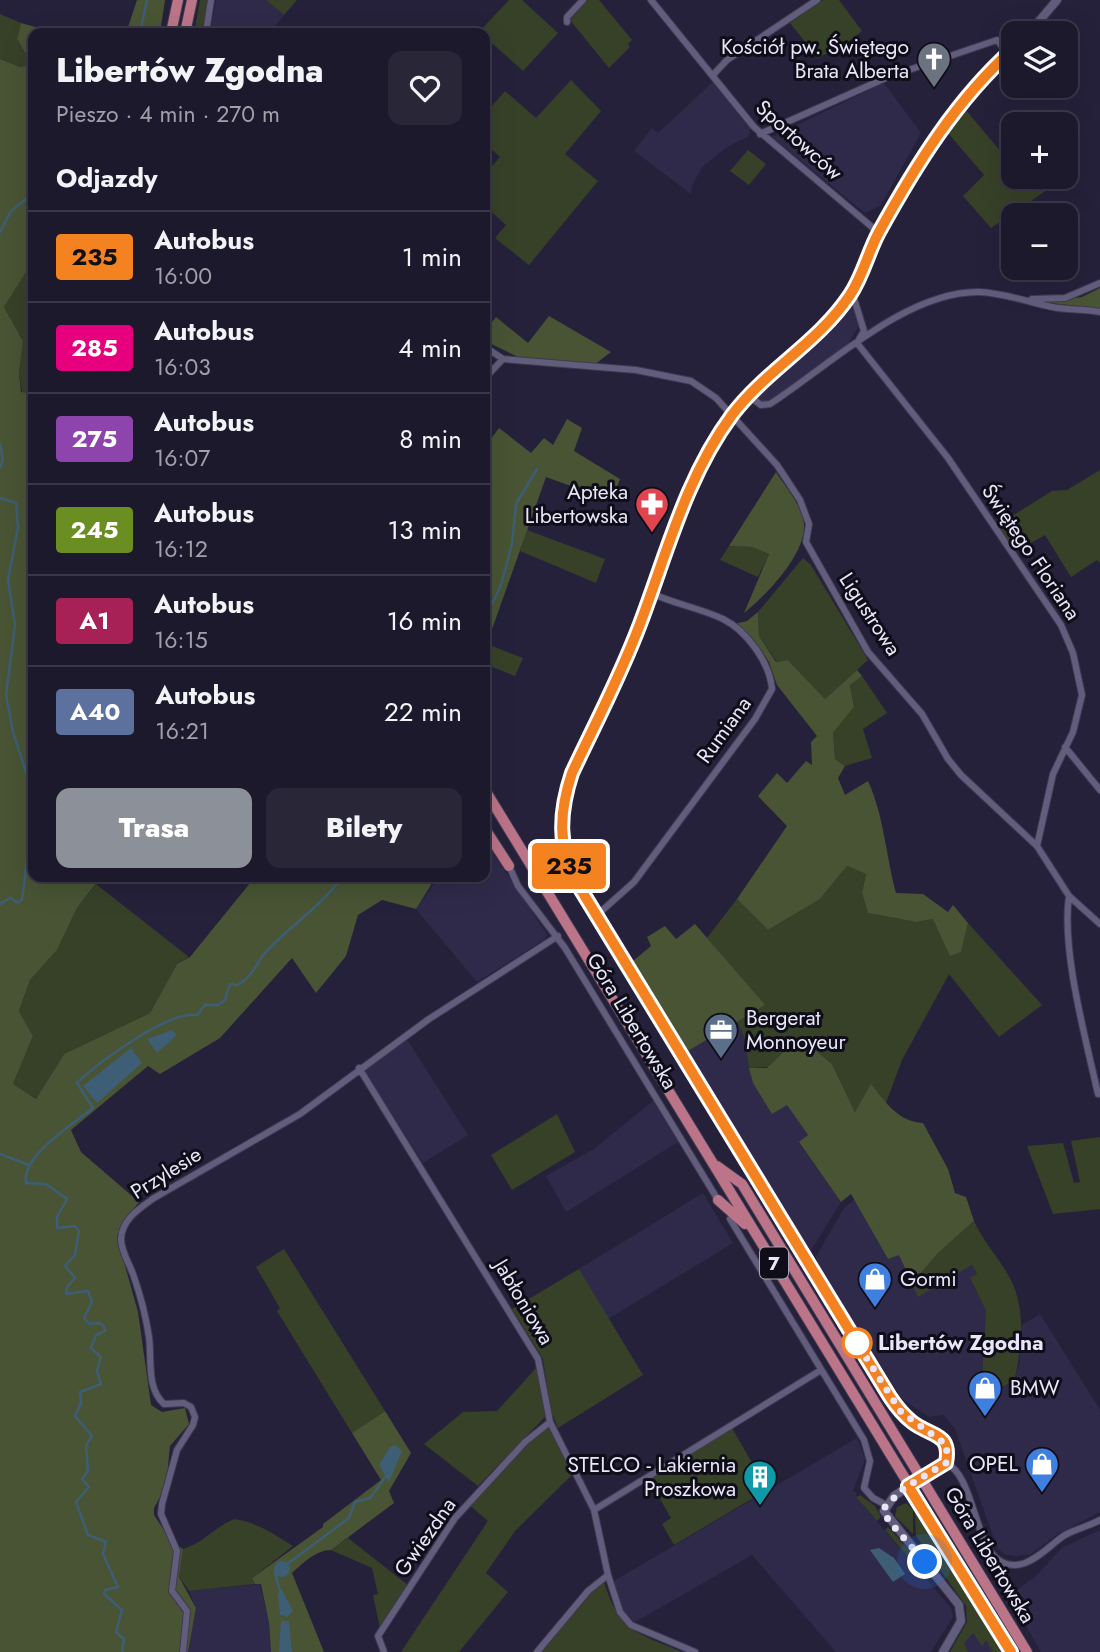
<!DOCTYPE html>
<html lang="pl">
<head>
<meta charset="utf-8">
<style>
	body { margin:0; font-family:Jost,sans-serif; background:#292638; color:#f1f3f6; height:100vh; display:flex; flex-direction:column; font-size:26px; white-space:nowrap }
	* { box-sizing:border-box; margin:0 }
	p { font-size:23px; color:#a0a0a9 }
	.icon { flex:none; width:38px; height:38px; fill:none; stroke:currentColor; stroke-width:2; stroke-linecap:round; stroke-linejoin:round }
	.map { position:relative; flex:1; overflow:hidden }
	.details { position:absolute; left:28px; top:28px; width:462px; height:854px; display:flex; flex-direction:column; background:#1c192c; border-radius:14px; box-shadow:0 7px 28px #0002,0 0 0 2px #3a3848 }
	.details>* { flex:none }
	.badge { padding:0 14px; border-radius:5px; font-size:24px; line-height:46px }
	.controls { position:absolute; left:1001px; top:21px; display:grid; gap:14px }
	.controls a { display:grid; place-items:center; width:77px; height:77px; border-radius:14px; background:#1c192c; box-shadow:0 7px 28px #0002,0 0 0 2px #3a3848; font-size:35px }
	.you { position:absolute; width:35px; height:35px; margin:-18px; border:5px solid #fff; border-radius:50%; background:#1a73e8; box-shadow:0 0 0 10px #1a73e833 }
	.map>.badge { position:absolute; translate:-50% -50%; box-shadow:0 0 0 4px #fff }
	h2 { padding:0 28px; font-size:26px; line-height:63px }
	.round { display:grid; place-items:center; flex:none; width:74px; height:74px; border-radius:14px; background:#292638 }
	.summary { display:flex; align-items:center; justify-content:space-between; height:119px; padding:0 28px }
	h1 { font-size:33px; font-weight:800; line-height:52px }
	.action { display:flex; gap:14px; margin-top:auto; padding:14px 28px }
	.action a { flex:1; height:80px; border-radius:14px; background:#8c9099; color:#fff; font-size:28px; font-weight:800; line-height:80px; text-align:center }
	.action a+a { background:#292638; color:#f1f3f6 }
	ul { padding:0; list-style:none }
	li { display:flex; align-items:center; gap:21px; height:91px; padding:0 28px; border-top:2px solid #3a3848 }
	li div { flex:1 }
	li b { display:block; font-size:26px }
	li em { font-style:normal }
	li .badge { min-width:77px; font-weight:700; text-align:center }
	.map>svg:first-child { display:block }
	.built { fill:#302a4a }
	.green { fill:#374128 }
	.forest { fill:#485434 }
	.water { fill:#3d5e74 }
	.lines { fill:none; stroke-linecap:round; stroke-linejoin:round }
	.stream { stroke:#3d5e74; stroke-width:2.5 }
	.minor-casing { stroke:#3f3a50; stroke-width:8 }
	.tertiary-casing { stroke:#3f3a50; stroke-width:10 }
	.trunk-casing { stroke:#3f3a50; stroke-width:12 }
	.minor { stroke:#625d7c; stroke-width:6 }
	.tertiary { stroke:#625d7c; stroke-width:8 }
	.trunk { stroke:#bb7488; stroke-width:10 }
	.line-casing { stroke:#fff; stroke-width:16 }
	.line { stroke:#f58220; stroke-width:10 }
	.walk { stroke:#e8e6f8; stroke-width:7; stroke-dasharray:0 12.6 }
	.stop-dot { fill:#fff; stroke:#f58220; stroke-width:3.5 }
	.labels { text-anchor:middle; stroke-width:6; stroke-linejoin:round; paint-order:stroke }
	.shield { fill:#0e0d18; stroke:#a7a5b5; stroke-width:2 }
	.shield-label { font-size:19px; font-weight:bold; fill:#e8e6f8 }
	.poi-label { font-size:21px; fill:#e8e6f8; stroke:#0e0d18; text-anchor:end }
	.street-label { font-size:21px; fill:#e8e6f8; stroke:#0e0d18 }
	.stop-label { font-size:21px; font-weight:bold; fill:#e8e6f8; stroke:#0e0d18; text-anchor:start }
</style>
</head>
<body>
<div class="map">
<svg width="1100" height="1652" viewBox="0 0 1100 1652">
	<rect width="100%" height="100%" fill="#25213b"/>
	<path class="built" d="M 216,0 L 266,0 L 284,15 L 270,33 L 210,33 Z
		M 713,82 L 750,128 L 749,136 L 727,147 L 702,167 L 692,186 L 691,194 L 634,151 L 652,128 L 658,133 Z
		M 884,83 L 921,133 L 881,205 L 865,213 L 772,137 Z
		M 852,303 L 859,326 L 847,345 L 772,400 L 762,402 L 753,396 L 822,335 Z
		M 485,841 L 547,935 L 545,939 L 477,982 L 416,909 L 439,877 L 485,877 Z
		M 737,1021 L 745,1039 L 753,1083 L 787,1105 L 808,1135 L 799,1143 L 841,1202 L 810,1252 L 688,1051 Z
		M 406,1038 L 468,1135 L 423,1163 L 364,1069 Z
		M 653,1101 L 678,1142 L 566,1212 L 546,1176 L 594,1149 Z
		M 703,1193 L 733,1243 L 608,1319 L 579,1269 Z
		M 855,1199 L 888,1259 L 899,1254 L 972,1265 L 977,1274 L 970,1279 L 986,1311 L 981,1396 L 1014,1381 L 1020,1361 L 1020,1326 L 1040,1314 L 1100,1410 L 1100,1512 L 1056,1535 L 1031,1554 L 1013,1556 L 1004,1554 L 997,1547 L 955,1429 L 944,1415 L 929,1417 L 902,1399 L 817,1263 L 816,1257 L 844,1208 Z
		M 857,1438 L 865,1459 L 853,1491 L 856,1492 L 856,1497 L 951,1608 L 953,1617 L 931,1652 L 836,1652 L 752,1555 L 635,1622 L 623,1611 L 614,1581 Z
		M 1100,1530 L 1100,1652 L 1041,1652 L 1009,1596 L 1036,1576 L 1062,1548 Z
		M 260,1584 L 269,1623 L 271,1652 L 188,1652 L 196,1608 L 189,1591 Z
		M 980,1624 L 995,1652 L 952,1652 Z"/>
	<path class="green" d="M 200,0 L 208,0 L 204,33 L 194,33 Z
		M 266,0 L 297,0 L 284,15 Z
		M 509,0 L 522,0 L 558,33 L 523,71 L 485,37 L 485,33 L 479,32 Z
		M 587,0 L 599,0 L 632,40 L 628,44 L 630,47 L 609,68 L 570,20 Z
		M 823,0 L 839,0 L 862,31 L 845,44 L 818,58 L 790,23 Z
		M 0,14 L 21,23 L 17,39 L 32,66 L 20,67 L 0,59 Z
		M 571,80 L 601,111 L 565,154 L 598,181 L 529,265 L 495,238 L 506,225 L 485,206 L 485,174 L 500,157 L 485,143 L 485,114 L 505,91 L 536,118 Z
		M 965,109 L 1002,153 L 1013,145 L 1013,177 L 1060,177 L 1062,180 L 991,228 L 963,196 L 984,175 L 948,133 Z
		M 748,150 L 766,164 L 749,185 L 730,171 Z
		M 33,261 L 33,393 L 22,392 L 19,373 L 23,341 L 4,307 Z
		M 1100,470 L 1100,563 L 1097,560 L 1071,577 L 1045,535 L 1015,552 L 996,526 L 1052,491 L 1067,490 Z
		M 527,530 L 605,559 L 596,583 L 520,551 Z
		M 729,546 L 752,547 L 769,554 L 758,577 L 720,560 Z
		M 803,558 L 811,565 L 868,660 L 825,699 L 788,660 L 777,662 L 759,636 L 758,612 Z
		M 487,644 L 523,658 L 515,676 L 485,664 Z
		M 862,676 L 887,713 L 863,729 L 872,758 L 845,766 L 835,759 L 833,733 L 854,707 L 850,684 Z
		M 847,866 L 866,874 L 862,893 L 868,913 L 916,922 L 933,919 L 961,951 L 968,923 L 1042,1005 L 999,1037 L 949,974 L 902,1060 L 886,1103 L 855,1112 L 832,1064 L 749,1068 L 745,1039 L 737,1021 L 764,1005 L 707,938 L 737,899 L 768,930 L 820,899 Z
		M 96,884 L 189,957 L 177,964 L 150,1013 L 64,1054 L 36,1099 L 13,1084 L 33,1036 L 19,1011 L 30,980 L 57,950 L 77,908 Z
		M 557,1114 L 575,1152 L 512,1190 L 491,1155 Z
		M 1100,1137 L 1100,1209 L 1053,1214 L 1027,1146 L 1063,1143 L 1074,1183 L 1080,1182 L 1071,1141 Z
		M 974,1221 C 984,1243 1000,1259 1011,1280 C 1026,1310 1022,1351 1014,1381 L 981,1397 L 986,1311 L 970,1278 L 977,1274 L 972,1265 L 918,1297 L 912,1283 L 938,1253 Z
		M 284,1249 L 385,1411 L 352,1433 L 277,1311 L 280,1308 L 256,1267 Z
		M 579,1269 L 643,1375 L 558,1428 L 551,1411 L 543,1359 L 512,1309 Z
		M 538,1366 L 546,1416 L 478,1486 L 424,1444 L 463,1412 L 497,1411 Z
		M 550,1422 L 575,1472 L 515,1531 L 486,1573 L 508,1592 L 459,1652 L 401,1652 L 488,1521 L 468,1504 Z
		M 732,1428 L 755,1468 L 748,1473 L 760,1494 L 674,1545 L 662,1524 L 671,1518 L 649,1480 Z
		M 860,1495 L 875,1506 L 881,1517 L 877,1521 L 856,1497 Z
		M 906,1503 L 913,1510 L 913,1534 L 895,1516 L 897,1507 Z
		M 915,1511 L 1004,1652 L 993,1652 L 986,1640 L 982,1646 L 973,1633 L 964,1643 L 968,1652 L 950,1652 L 967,1622 L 966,1606 L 916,1536 Z
		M 234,1519 C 257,1522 274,1534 293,1546 L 252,1578 L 255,1584 L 189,1591 L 179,1577 L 183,1549 C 203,1543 215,1527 234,1519 Z
		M 888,1527 L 920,1562 L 917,1568 L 885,1530 Z
		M 348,1538 L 409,1586 L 380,1628 L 373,1595 L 378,1594 L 372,1568 L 331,1550 Z
		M 604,1582 C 620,1633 636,1632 682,1652 L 540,1652 L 588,1596 Z"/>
	<path class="forest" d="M 137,0 L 165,0 L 160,33 L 126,33 Z
		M 21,23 L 57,33 L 33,33 L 33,261 L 4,307 L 23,341 L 19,373 L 21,392 L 33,393 L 33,877 L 101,877 L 77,908 L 57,950 L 30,980 L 19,1011 L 33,1036 L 13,1084 L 36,1099 L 64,1054 L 150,1013 L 177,964 L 190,957 L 255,877 L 427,877 L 431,885 L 416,909 L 382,900 L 358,915 L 346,956 L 316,993 L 292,958 L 220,1038 L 160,1074 L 148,1066 L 71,1130 L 81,1152 L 139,1202 L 121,1226 L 117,1237 L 138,1312 L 151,1405 L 162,1412 L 185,1408 L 189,1424 L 170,1446 L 166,1486 L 154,1508 L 154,1515 L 172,1542 L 183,1549 L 179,1577 L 196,1608 L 188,1652 L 0,1652 L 0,59 L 20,67 L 32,65 L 17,39 Z
		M 1100,288 L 1100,309 L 1043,302 L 1082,297 Z
		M 549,316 L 611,352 L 594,365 L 518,357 L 485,341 L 485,331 L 496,317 L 528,343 Z
		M 567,419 L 582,428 L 574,451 L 620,479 L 612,501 L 546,477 L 485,649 L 485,541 L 489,523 L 485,509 L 485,447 L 499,428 L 531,453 L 544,438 L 553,445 Z
		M 776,472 C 786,488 803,506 804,525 C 806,554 765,597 744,613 L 769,554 L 752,547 L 729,546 Z
		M 758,612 L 759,636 L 776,662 L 788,660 L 825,699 L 857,670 L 862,676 L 850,685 L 854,707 L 833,733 L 835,759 L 845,766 L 838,778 L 845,795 L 868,781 C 884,816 886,856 896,893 L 923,894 L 948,912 L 953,905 L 968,923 L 961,952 L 950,956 L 933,919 L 916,922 L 868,913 L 862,893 L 866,874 L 847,866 L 820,899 L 768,930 L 737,899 L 787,826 L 758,796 L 777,773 L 787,783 L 806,761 L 812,765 L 811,742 L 817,736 L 777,685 L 769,662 L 761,650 L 734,624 L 747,621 Z
		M 695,924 L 765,1005 L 688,1051 L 633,961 L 651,946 L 647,937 L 665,926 L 676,939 Z
		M 799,1037 L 832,1064 L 855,1112 L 871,1084 C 885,1102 899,1122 923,1123 L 948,1169 L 955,1193 L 966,1197 L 974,1221 L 938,1253 L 912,1283 L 899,1255 L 888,1259 L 851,1194 L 841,1202 L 799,1142 L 808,1135 L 787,1105 L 772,1114 L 753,1083 L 749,1068 L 767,1068 Z
		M 385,1411 L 411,1453 L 389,1491 L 394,1503 L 331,1550 C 316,1550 303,1563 292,1573 L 324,1652 L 271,1652 L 269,1623 L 261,1584 L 255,1584 L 252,1578 L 323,1527 L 323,1524 L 381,1480 L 352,1433 Z"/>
	<path class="water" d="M 172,1030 L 177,1035 L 157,1053 L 147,1039 Z
		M 131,1048 L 142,1063 L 97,1103 L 83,1086 Z
		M 395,1445 L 402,1451 L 389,1482 L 379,1465 L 390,1447 Z
		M 879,1548 L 894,1558 L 905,1574 L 893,1582 L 870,1550 Z
		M274 1569a8 8 0 1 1 16 0a8 8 0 1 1-16 0Z
		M 282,1590 L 293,1611 L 287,1617 L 280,1615 L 278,1594 Z
		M 281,1621 L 289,1621 L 292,1652 L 279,1652 Z"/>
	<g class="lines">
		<path class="stream" d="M 140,33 L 147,0
			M 0,232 L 11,211 L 33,193
			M 0,444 L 3,459 L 0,467
			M 0,498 L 16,503 L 18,527 L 8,580 L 15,625 L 6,695 L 13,732 L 33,794
			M 485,619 L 501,585 L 512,544 L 516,504 L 537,469
			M 0,904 L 10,898 L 18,903 L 22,899 C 26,877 24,862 33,841
			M 0,1154 L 29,1165
			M 286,1565 L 349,1518 L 355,1502 L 370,1498 L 387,1475
			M 275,1574 L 281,1594
			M 122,1652 L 124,1639 L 116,1632 L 122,1610 L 104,1594 L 105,1590 L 118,1587 L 103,1554 L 106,1542 L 88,1535 L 76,1502 L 89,1487 L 82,1479 L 88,1471 L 86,1446 L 92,1436 L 75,1416 L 81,1403 L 80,1392 L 101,1384 L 97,1371 L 101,1357 L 91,1348 L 96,1335 L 105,1331 L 104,1326 L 99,1323 L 89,1324 L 84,1318 L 92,1302 L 88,1291 L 66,1294 L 67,1287 L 75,1278 L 65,1266 L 75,1255 L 79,1231 L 75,1226 L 57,1228 L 57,1217 L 67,1199 L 46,1184 L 26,1183 C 22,1155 73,1124 93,1108 L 77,1083 C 98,1062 170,1010 197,1015 L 205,1005 L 218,1005 L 225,1000 L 230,984 L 237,985 C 250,980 256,964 265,953 C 289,926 321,907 342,877"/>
		<g class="minor-casing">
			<path id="minor" d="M 651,0 L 754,127 L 879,233
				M 567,22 L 567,17 L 583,0
				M 206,33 L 211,0
				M 713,75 L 727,60 L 817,0
				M 760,134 L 888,77 L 997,40 L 1008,54
				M 852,292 L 864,331 L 857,343 L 948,458 L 1061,625 L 1073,653 L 1082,695 L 1073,732 L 1053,774 L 1037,846 L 1069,896 L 1100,924
				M 1032,299 L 1065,298 L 1100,283
				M 485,347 L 503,359 L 636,370 L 691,381 L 716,398 L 777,465 L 800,500 L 809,524 L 806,542 L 868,652 L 922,714 L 948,759 L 961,775 L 1037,846
				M 485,378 L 503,359
				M 749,396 L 761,405 L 770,404 C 829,366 906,291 979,292 C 1005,293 1028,302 1052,307 C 1068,310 1084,309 1100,312
				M 1065,747 L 1100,790
				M 509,866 L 518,886 L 565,948 L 718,1200
				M 1069,896 C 1061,949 1086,1040 1098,1094
				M 596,916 L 634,882 L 755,719 L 772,689 C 770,663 747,631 723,619 C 700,608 674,604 651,593
				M 359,1068 L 538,1359 L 550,1422 L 594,1510 L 608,1575 L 620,1612 L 631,1625 L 695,1652
				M 730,1219 L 864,1440 L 870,1461 L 864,1488 L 873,1498 L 886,1505
				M 946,1463 C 981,1479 972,1581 1025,1563 C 1041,1557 1051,1544 1065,1535 C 1076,1529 1089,1526 1100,1520
				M 594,1510 L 821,1370
				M 183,1652 L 187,1611 L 172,1591 L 177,1551 L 161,1514 L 162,1504 L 177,1450 L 193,1425 L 195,1417 L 191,1407 L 184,1403 L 164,1404 C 146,1388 152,1359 149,1337 C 146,1317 140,1294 133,1274 C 129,1263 121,1251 121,1239 C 122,1219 140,1208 154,1198 L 300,1114 L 429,1019 L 558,936
				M 384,1652 L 378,1636 L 455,1518 L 525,1442 L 550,1422
				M 537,1652 L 588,1591 L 608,1575"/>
		</g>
		<g class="tertiary-casing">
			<path id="tertiary" d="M 1029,33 L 1057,0
				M 943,1652 L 961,1621 L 959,1605 L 884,1511 L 894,1496 L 946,1463 C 952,1435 930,1436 912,1422 C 903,1415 896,1406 890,1397 L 578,885 L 566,859 L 562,837 L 564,794 L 640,626 L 685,498 L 732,416 L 832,320 L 852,292 L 879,233 L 958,105 L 1013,49"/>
		</g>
		<g class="trunk-casing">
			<path id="trunk" d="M 171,33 L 178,0
				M 185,33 L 192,0
				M 485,790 L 1011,1652
				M 485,829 L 509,866
				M 717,1166 L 742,1184 L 1027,1652
				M 718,1200 L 745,1224"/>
		</g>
		<use href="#minor" class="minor"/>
		<use href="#tertiary" class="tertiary"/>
		<use href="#trunk" class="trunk"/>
	</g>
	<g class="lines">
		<g class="line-casing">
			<path id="line" d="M 1011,1652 L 908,1486 L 946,1463 C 952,1432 931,1437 912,1422 C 903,1415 896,1406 890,1397 L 578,885 C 557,848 559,812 572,773 C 595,724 621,675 640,624 C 667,553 686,477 732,415 C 766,370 818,343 850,295 C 863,276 868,252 879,232 C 916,165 956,100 1013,49"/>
		</g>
		<use href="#line" class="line"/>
		<path class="walk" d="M 857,1343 L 855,1340 L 901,1412 L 947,1445 L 946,1463 L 904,1488 L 884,1508 L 888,1520 L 925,1562"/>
	</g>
	<defs>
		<g id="church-pin" transform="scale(1.75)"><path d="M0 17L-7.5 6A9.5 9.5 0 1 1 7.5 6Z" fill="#6b7280" stroke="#0e0d18"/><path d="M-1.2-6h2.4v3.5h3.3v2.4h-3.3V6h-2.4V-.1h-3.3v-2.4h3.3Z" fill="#fff"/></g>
		<g id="pharmacy-pin" transform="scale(1.75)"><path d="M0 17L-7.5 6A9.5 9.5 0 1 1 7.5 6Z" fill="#e0444e" stroke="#0e0d18"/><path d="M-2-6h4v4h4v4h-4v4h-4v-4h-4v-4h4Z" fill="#fff"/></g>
		<g id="office-pin" transform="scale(1.75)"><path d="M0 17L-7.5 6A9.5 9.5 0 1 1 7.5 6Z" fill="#5c6f8a" stroke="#0e0d18"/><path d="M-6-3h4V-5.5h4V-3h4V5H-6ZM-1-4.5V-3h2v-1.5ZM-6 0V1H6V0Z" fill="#fff"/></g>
		<g id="shop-pin" transform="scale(1.75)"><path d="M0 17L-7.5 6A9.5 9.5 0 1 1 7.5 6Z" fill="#3f7fe0" stroke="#0e0d18"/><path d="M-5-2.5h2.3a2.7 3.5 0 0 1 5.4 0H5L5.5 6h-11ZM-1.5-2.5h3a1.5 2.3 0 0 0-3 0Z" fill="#fff"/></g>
		<g id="building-pin" transform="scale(1.75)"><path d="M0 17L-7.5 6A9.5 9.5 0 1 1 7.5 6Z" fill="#0f9aa8" stroke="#0e0d18"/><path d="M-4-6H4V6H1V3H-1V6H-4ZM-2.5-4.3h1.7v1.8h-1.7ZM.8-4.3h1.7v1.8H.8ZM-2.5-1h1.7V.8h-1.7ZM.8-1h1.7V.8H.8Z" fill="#fff"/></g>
	</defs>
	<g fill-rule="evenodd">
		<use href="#church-pin" x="934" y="59"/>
		<use href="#pharmacy-pin" x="652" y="504"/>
		<use href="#office-pin" x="721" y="1030"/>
		<use href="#shop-pin" x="875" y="1279"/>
		<use href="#shop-pin" x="985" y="1388"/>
		<use href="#shop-pin" x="1042" y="1464"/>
		<use href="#building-pin" x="760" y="1477"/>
	</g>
	<circle class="stop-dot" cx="857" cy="1343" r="14"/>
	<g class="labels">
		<rect class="shield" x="760" y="1247.5" width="28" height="31" rx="5"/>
		<g class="shield-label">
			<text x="774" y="1270">7</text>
		</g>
		<g class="poi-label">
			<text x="909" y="54">Kościół pw. Świętego<tspan x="909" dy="24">Brata Alberta</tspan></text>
			<text x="628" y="499">Apteka<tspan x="628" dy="24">Libertowska</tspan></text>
			<text x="746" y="1025" text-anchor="start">Bergerat<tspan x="746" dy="24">Monnoyeur</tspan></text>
			<text x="900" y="1286" text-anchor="start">Gormi</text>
			<text x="1010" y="1395" text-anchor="start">BMW</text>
			<text x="1018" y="1471">OPEL</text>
			<text x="736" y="1472">STELCO - Lakiernia<tspan x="736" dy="24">Proszkowa</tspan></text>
		</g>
		<g class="street-label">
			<text transform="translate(799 140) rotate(42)" y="7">Sportowców</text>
			<text transform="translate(1031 552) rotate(56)" y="7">Świętego Floriana</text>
			<text transform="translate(870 614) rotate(57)" y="7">Ligustrowa</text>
			<text transform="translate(724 730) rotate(-54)" y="7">Rumiana</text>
			<text transform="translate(632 1021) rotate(59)" y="7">Góra Libertowska</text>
			<text transform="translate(166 1173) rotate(-32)" y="7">Przylesie</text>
			<text transform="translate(524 1302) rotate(59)" y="7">Jabłoniowa</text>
			<text transform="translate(425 1537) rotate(-55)" y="7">Gwiezdna</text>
			<text transform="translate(990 1555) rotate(59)" y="7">Góra Libertowska</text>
		</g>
		<g class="stop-label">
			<text x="878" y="1350">Libertów Zgodna</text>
		</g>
	</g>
</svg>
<div class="controls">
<a><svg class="icon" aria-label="layers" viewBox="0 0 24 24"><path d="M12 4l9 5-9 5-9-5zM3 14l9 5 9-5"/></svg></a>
<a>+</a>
<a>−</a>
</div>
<div class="you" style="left:925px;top:1562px"></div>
<b class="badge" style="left:569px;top:866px;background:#f58220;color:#111">235</b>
<section class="details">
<div class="summary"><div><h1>Libertów Zgodna</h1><p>Pieszo · 4 min · 270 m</p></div><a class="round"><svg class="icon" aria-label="heart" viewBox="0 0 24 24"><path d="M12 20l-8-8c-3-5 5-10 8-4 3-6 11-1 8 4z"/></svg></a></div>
<h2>Odjazdy</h2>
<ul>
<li><span class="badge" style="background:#f58220;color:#111">235</span><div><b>Autobus</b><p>16:00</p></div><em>1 min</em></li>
<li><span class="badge" style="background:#e6007e;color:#fff">285</span><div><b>Autobus</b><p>16:03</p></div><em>4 min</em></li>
<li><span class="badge" style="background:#8e44ad;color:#fff">275</span><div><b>Autobus</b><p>16:07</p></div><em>8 min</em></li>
<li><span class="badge" style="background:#6b8e23;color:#fff">245</span><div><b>Autobus</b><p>16:12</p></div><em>13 min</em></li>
<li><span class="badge" style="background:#a82156;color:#fff">A1</span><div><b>Autobus</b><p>16:15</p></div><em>16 min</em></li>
<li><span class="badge" style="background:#5c719d;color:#fff">A40</span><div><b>Autobus</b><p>16:21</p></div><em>22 min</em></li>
</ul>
<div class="action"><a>Trasa</a><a>Bilety</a></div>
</section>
</div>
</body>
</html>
